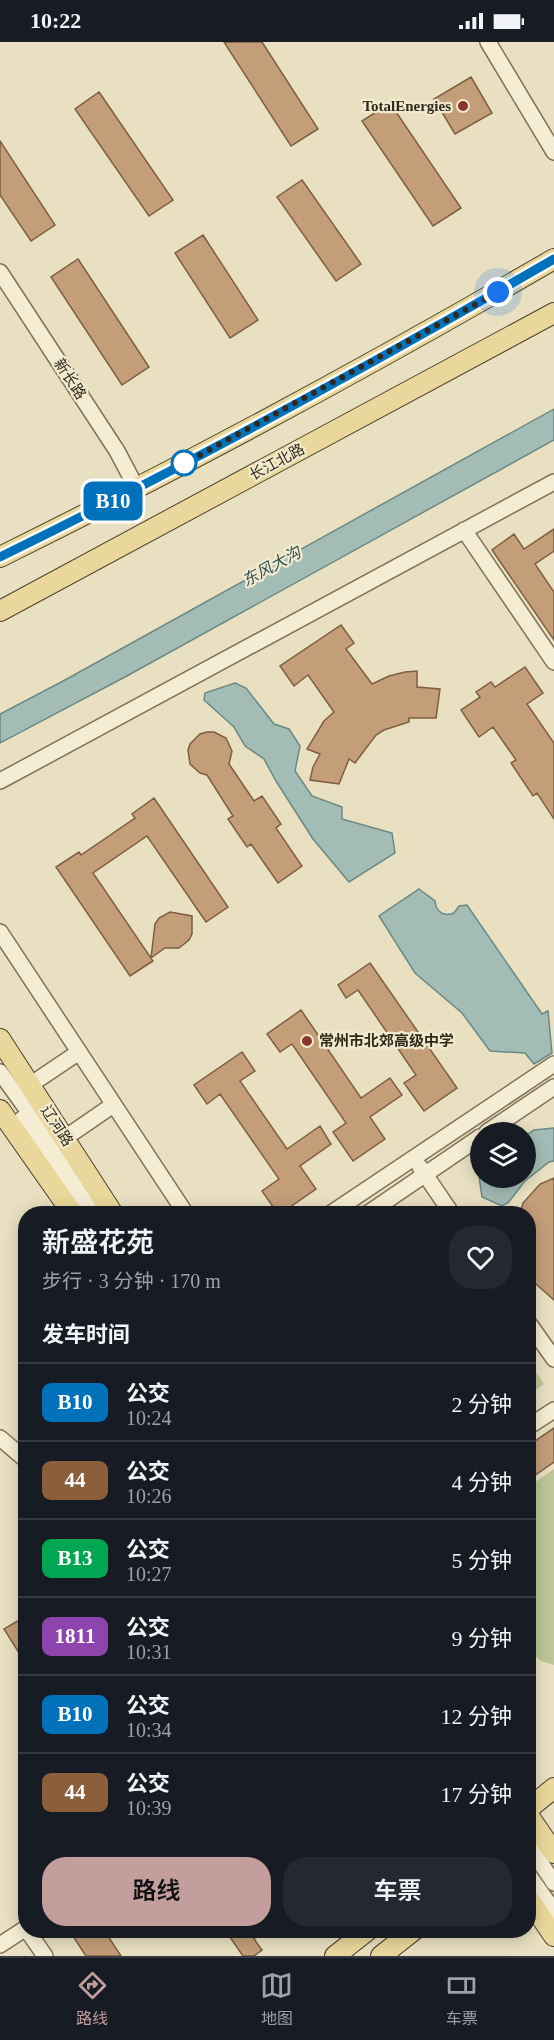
<!DOCTYPE html>
<html lang="zh">
<head>
<meta charset="utf-8">
<style>
	body { margin:0; font-family:"Times New Roman","Noto Sans SC",serif; background:#242831; color:#f1f3f6; height:100vh; display:flex; flex-direction:column; font-size:22px; white-space:nowrap }
	* { box-sizing:border-box; margin:0 }
	p { font-size:20px; color:#9ea1a6 }
	.icon { flex:none; width:33px; height:33px; fill:none; stroke:currentColor; stroke-width:2; stroke-linecap:round; stroke-linejoin:round }
	.map { position:relative; flex:1; overflow:hidden }
	.details { position:absolute; left:18px; top:1164px; width:518px; height:732px; display:flex; flex-direction:column; background:#171b24; border-radius:24px; box-shadow:0 3px 15px #0003 }
	.details>* { flex:none }
	.badge { padding:0 12px; border-radius:9px; font-size:21px; line-height:39px }
	.fabs { position:absolute; left:470px; top:1080px; display:grid; gap:12px }
	.fabs a { display:grid; place-items:center; width:66px; height:66px; border-radius:50%; background:#171b24; box-shadow:0 3px 15px #0003; font-size:30px }
	.you { position:absolute; width:30px; height:30px; margin:-15px; border:4px solid #fff; border-radius:50%; background:#1a73e8; box-shadow:0 0 0 9px #1a73e833 }
	.map>.badge { position:absolute; translate:-50% -50%; box-shadow:0 0 0 3px #fff }
	h2 { padding:0 24px; font-size:22px; line-height:54px }
	.round { display:grid; place-items:center; flex:none; width:63px; height:63px; border-radius:24px; background:#242831 }
	.head { display:flex; align-items:center; justify-content:space-between; height:102px; padding:0 24px }
	h1 { font-size:28px; font-weight:600; line-height:45px }
	.button { display:flex; gap:12px; margin-top:auto; padding:12px 24px }
	.button a { flex:1; height:69px; border-radius:24px; background:#c39e9c; color:#111; font-size:24px; font-weight:600; line-height:69px; text-align:center }
	.button a+a { background:#242831; color:#f1f3f6 }
	ul { padding:0; list-style:none }
	li { display:flex; align-items:center; gap:18px; height:78px; padding:0 24px; border-top:2px solid #363941 }
	li div { flex:1 }
	li b { display:block; font-size:22px }
	li em { font-style:normal }
	li .badge { min-width:66px; font-weight:700; text-align:center }
	.status { display:flex; justify-content:space-between; align-items:center; height:42px; padding:0 30px; background:#171b24; direction:ltr }
	.status svg { height:16px; fill:currentColor }
	.menu { display:flex; justify-content:space-around; align-items:center; height:84px; border-top:2px solid #363941; background:#171b24; font-size:16px; color:#9ea1a6 }
	.menu a { display:grid; justify-items:center; gap:3px }
	.menu .active { color:#c39e9c }
	.map>svg:first-child { display:block }
	.green { fill:#bdc696 }
	.water { fill:#a3bcb6; stroke:#6b8983; stroke-width:1.5 }
	.building { fill:#c49e79; stroke:#7e5e42; stroke-width:1.5 }
	.lines { fill:none; stroke-linecap:round; stroke-linejoin:round }
	.minor-casing { stroke:#81715a; stroke-width:18 }
	.major-casing { stroke:#4f402e; stroke-width:22 }
	.minor { stroke:#f5edd3; stroke-width:15 }
	.major { stroke:#ead79b; stroke-width:20 }
	.line-casing { stroke:#fff; stroke-width:14 }
	.line { stroke:#0072bc; stroke-width:9 }
	.walk { stroke:#32291d; stroke-width:6; stroke-dasharray:0 10.8 }
	.poi-dot { fill:#8b352f; stroke:#f2eacf; stroke-width:2 }
	.stop-dot { fill:#fff; stroke:#0072bc; stroke-width:3 }
	.labels { text-anchor:middle; stroke-width:4.5; stroke-linejoin:round; paint-order:stroke }
	.poi-label { font-size:15px; font-weight:bold; fill:#32291d; stroke:#f2eacf; text-anchor:end }
	.street-label { font-size:15px; fill:#32291d; stroke:#f2eacf }
	.water-label { font-size:16px; font-style:italic; fill:#2d5050; stroke:#f2eacf }
</style>
</head>
<body>
<div class="status"><b>10:22</b><svg viewBox="0 0 49 12"><path d="M0 12V9h3v3zM5 12V6h3v6zM10 12V3h3v9zM15 12V0h3v12zM26 1h20v11H26zM47 4h2v5h-2z"/></svg></div>
<div class="map">
<svg width="554" height="1914" viewBox="0 0 554 1914">
	<rect width="100%" height="100%" fill="#e9e0c1"/>
	<path class="green" d="M 528,1319 L 544,1342 L 528,1353 Z
		M 554,1427 L 554,1623 L 541,1619 L 528,1607 L 528,1445 Z"/>
	<path class="water" d="M 554,367 L 554,398 L 125,635 L 0,701 L 0,672 L 65,638 Z
		M 235,641 L 246,646 L 274,682 L 289,687 L 300,704 L 295,729 L 312,754 L 342,765 L 342,777 L 392,791 L 395,811 L 349,840 L 313,797 L 276,739 L 264,717 L 245,704 L 234,685 L 204,658 L 205,651 Z
		M 419,847 L 435,859 C 436,870 444,875 454,871 L 459,864 L 467,863 L 542,972 L 548,969 L 552,1011 L 534,1022 L 525,1011 L 490,1009 L 462,971 L 415,931 L 379,874 Z
		M 554,1086 L 554,1119 L 549,1120 L 525,1139 L 508,1161 L 502,1164 L 482,1155 L 479,1134 L 480,1133 L 480,1136 L 525,1136 L 525,1094 L 534,1088 Z"/>
	<path class="building" d="M 224,0 L 262,0 L 318,87 L 291,104 Z
		M 471,35 L 492,71 L 455,92 L 434,57 Z
		M 99,50 L 173,158 L 149,174 L 75,67 Z
		M 390,61 L 461,166 L 433,184 L 362,79 Z
		M 0,99 L 55,183 L 31,199 L 0,153 Z
		M 302,138 L 361,222 L 336,239 L 277,155 Z
		M 203,193 L 258,278 L 230,296 L 175,211 Z
		M 78,217 L 149,325 L 122,343 L 51,235 Z
		M 554,487 L 554,509 L 535,522 L 554,550 L 554,598 L 492,508 L 514,492 L 524,507 Z
		M 341,583 L 354,601 L 346,607 L 372,642 L 389,634 L 405,630 L 417,629 L 417,645 L 440,647 L 436,676 L 409,676 L 409,680 L 384,688 L 376,693 L 355,721 L 349,717 L 339,742 L 310,738 L 313,725 L 320,712 L 307,707 L 324,679 L 334,670 L 308,633 L 294,644 L 280,624 Z
		M 525,625 L 543,651 L 527,662 L 554,701 L 554,777 L 537,751 L 533,754 L 511,721 L 516,718 L 493,685 L 479,695 L 461,668 L 480,655 L 476,650 L 491,640 L 495,645 Z
		M 207,690 L 214,690 L 226,696 L 232,709 L 229,722 L 254,759 L 262,754 L 281,782 L 276,786 L 302,824 L 278,841 L 251,802 L 247,805 L 228,777 L 233,774 L 207,733 L 200,731 L 190,722 L 188,708 L 190,702 L 200,692 Z
		M 154,756 L 228,865 L 206,880 L 147,794 L 93,831 L 153,919 L 130,934 L 56,825 L 79,810 L 81,813 L 135,776 L 132,772 Z
		M 170,870 L 192,874 L 192,892 L 189,898 L 179,906 L 165,906 L 151,916 L 155,882 L 159,876 Z
		M 370,921 L 457,1046 L 424,1069 L 404,1041 L 416,1033 L 358,948 L 346,956 L 338,943 Z
		M 301,968 L 361,1056 L 390,1036 L 402,1053 L 370,1075 L 385,1097 L 353,1119 L 333,1090 L 346,1081 L 292,1002 L 280,1010 L 267,992 Z
		M 242,1010 L 255,1029 L 240,1039 L 287,1107 L 320,1084 L 331,1102 L 300,1124 L 316,1147 L 280,1172 L 278,1172 L 262,1149 L 279,1137 L 220,1052 L 207,1062 L 194,1043 Z
		M 554,1136 L 554,1258 L 528,1235 L 528,1172 L 520,1172 L 523,1161 L 540,1142 Z
		M 554,1386 L 554,1420 L 528,1438 L 528,1404 Z
		M 26,1574 L 26,1622 L 4,1587 Z
		M 69,1888 L 104,1888 L 121,1914 L 86,1914 Z
		M 225,1888 L 265,1888 L 254,1897 L 262,1908 L 254,1914 L 243,1914 Z"/>
	<g class="lines">
		<g class="minor-casing">
			<path id="minor" d="M 488,0 L 554,110
				M 0,230 L 117,409 L 137,447
				M 464,488 L 554,620
				M 0,739 L 554,440
				M 0,890 L 186,1172
				M 0,1030 L 61,1115 L 98,1172
				M 30,1043 L 79,1010
				M 22,1077 L 85,1172
				M 487,1090 L 554,1045
				M 65,1096 L 113,1063
				M 420,1125 L 452,1172
				M 330,1172 L 554,1022
				M 367,1172 L 480,1095
				M 528,1280 L 554,1317
				M 528,1385 L 554,1368
				M 0,1396 L 26,1418
				M 528,1802 L 554,1841
				M 528,1832 L 554,1869
				M 27,1888 L 45,1914
				M 0,1903 L 26,1886"/>
		</g>
		<g class="major-casing">
			<path id="major" d="M 0,515 C 188,422 373,322 554,217
				M 0,569 L 554,271
				M 0,997 L 113,1172
				M 0,1068 L 73,1172
				M 528,1767 L 554,1746
				M 528,1773 L 554,1811
				M 528,1856 L 554,1894
				M 335,1914 L 368,1888
				M 381,1914 L 414,1888"/>
		</g>
		<use href="#minor" class="minor"/>
		<use href="#major" class="major"/>
	</g>
	<g class="lines">
		<g class="line-casing">
			<path id="line" d="M 0,515 C 188,423 373,322 554,217"/>
		</g>
		<use href="#line" class="line"/>
		<path class="walk" d="M 184,421 L 178,425 L 498,250"/>
	</g>
	<g class="poi-dot">
		<circle cx="463" cy="64" r="6"/>
		<circle cx="307" cy="999" r="6"/>
	</g>
	<circle class="stop-dot" cx="184" cy="421" r="12"/>
	<g class="labels">
		<g class="poi-label">
			<text x="451" y="69">TotalEnergies</text>
			<text x="319" y="1004" text-anchor="start">常州市北郊高级中学</text>
		</g>
		<g class="street-label">
			<text transform="translate(70 337) rotate(57)" y="5">新长路</text>
			<text transform="translate(277 420) rotate(-28)" y="5">长江北路</text>
			<text transform="translate(57 1084) rotate(57)" y="5">辽河路</text>
		</g>
		<g class="water-label">
			<text transform="translate(271 524) rotate(-29)" y="6">东风大沟</text>
		</g>
	</g>
</svg>
<div class="fabs">
<a><svg class="icon" aria-label="layers" viewBox="0 0 24 24"><path d="M12 4l9 5-9 5-9-5zM3 14l9 5 9-5"/></svg></a>
</div>
<div class="you" style="left:498px;top:250px"></div>
<b class="badge" style="left:113px;top:459px;background:#0072bc;color:#fff">B10</b>
<section class="details">
<div class="head"><div><h1>新盛花苑</h1><p>步行 · 3 分钟 · 170 m</p></div><a class="round"><svg class="icon" aria-label="heart" viewBox="0 0 24 24"><path d="M12 20l-8-8c-3-5 5-10 8-4 3-6 11-1 8 4z"/></svg></a></div>
<h2>发车时间</h2>
<ul>
<li><span class="badge" style="background:#0072bc;color:#fff">B10</span><div><b>公交</b><p>10:24</p></div><em>2 分钟</em></li>
<li><span class="badge" style="background:#8b5e3c;color:#fff">44</span><div><b>公交</b><p>10:26</p></div><em>4 分钟</em></li>
<li><span class="badge" style="background:#00a651;color:#fff">B13</span><div><b>公交</b><p>10:27</p></div><em>5 分钟</em></li>
<li><span class="badge" style="background:#8e44ad;color:#fff">1811</span><div><b>公交</b><p>10:31</p></div><em>9 分钟</em></li>
<li><span class="badge" style="background:#0072bc;color:#fff">B10</span><div><b>公交</b><p>10:34</p></div><em>12 分钟</em></li>
<li><span class="badge" style="background:#8b5e3c;color:#fff">44</span><div><b>公交</b><p>10:39</p></div><em>17 分钟</em></li>
</ul>
<div class="button"><a>路线</a><a>车票</a></div>
</section>
</div>
<nav class="menu">
<a class="active"><svg class="icon" aria-label="directions" viewBox="0 0 24 24"><path d="M12 3l9 9-9 9-9-9zM9 14v-3h6M13 9l2 2-2 2"/></svg>路线</a>
<a><svg class="icon" aria-label="map" viewBox="0 0 24 24"><path d="M3 6l6-2 6 2 6-2v14l-6 2-6-2-6 2zM9 4v14M15 6v14"/></svg>地图</a>
<a><svg class="icon" aria-label="tickets" viewBox="0 0 24 24"><path d="M3 7h18v10H3zM15 7v10"/></svg>车票</a>
</nav>
</body>
</html>
